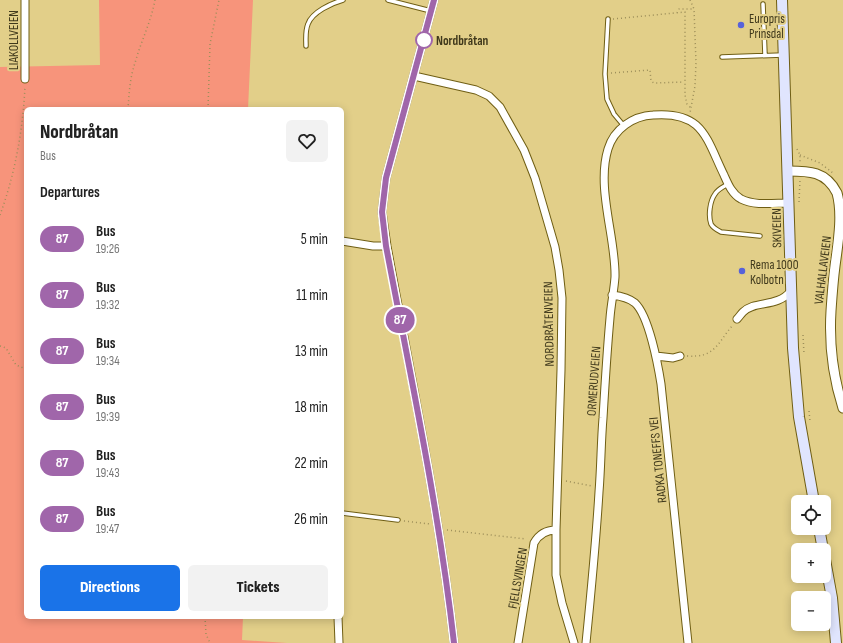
<!DOCTYPE html>
<html lang="en">
<head>
<meta charset="utf-8">
<style>
	body { margin:0; font-family:"Sofia Sans Condensed",sans-serif; background:#f2f2f2; color:#222; height:100vh; display:flex; flex-direction:column; font-size:15px; white-space:nowrap }
	* { box-sizing:border-box; margin:0 }
	p { font-size:13px; color:#767676 }
	.icon { flex:none; width:22px; height:22px; fill:none; stroke:currentColor; stroke-width:2; stroke-linecap:round; stroke-linejoin:round }
	.map { position:relative; flex:1; overflow:hidden }
	.details { position:absolute; left:24px; top:107px; width:320px; height:512px; display:flex; flex-direction:column; background:#fff; border-radius:6px; box-shadow:0 2px 10px #0003 }
	.details>* { flex:none }
	.badge { padding:0 8px; border-radius:13px; font-size:14px; line-height:26px }
	.buttons { position:absolute; left:791px; top:495px; display:grid; gap:8px }
	.buttons a { display:grid; place-items:center; width:40px; height:40px; border-radius:6px; background:#fff; box-shadow:0 2px 10px #0003; font-size:20px }
	.map>.badge { position:absolute; translate:-50% -50%; box-shadow:0 0 0 2px #fff }
	h2 { padding:0 16px; font-size:15px; line-height:36px }
	.round { display:grid; place-items:center; flex:none; width:42px; height:42px; border-radius:6px; background:#f2f2f2 }
	.overview { display:flex; align-items:center; justify-content:space-between; height:68px; padding:0 16px }
	h1 { font-size:19px; font-weight:800; line-height:30px }
	.cta { display:flex; gap:8px; margin-top:auto; padding:8px 16px }
	.cta a { flex:1; height:46px; border-radius:6px; background:#1a73e8; color:#fff; font-size:16px; font-weight:800; line-height:46px; text-align:center }
	.cta a+a { background:#f2f2f2; color:#222 }
	ul { padding:0; list-style:none }
	li { display:flex; align-items:center; gap:12px; height:56px; padding:0 16px }
	li div { flex:1 }
	li b { display:block; font-size:15px }
	li em { font-style:normal }
	li .badge { min-width:44px; font-weight:700; text-align:center }
	.map>svg:first-child { display:block }
	.green { fill:#f7947b }
	.lines { fill:none; stroke-linecap:round; stroke-linejoin:round }
	.service-casing { stroke:#6f5e14; stroke-width:5.5 }
	.minor-casing { stroke:#6f5e14; stroke-width:9 }
	.tertiary-casing { stroke:#6f5e14; stroke-width:11 }
	.secondary-casing { stroke:#6f5e14; stroke-width:12 }
	.path { stroke:#9d8f5a; stroke-width:1.5; stroke-dasharray:1 3; stroke-linecap:butt }
	.service { stroke:#fff; stroke-width:3.5 }
	.minor { stroke:#fff; stroke-width:7 }
	.tertiary { stroke:#fff; stroke-width:9 }
	.secondary { stroke:#e0e5fe; stroke-width:10 }
	.line-casing { stroke:#fff; stroke-width:9 }
	.line { stroke:#a066aa; stroke-width:6 }
	.poi-dot { fill:#5762d9; stroke:#e2cf89; stroke-width:1.5 }
	.stop-dot { fill:#fff; stroke:#a066aa; stroke-width:2 }
	.labels { text-anchor:middle; stroke-width:4; stroke-linejoin:round; paint-order:stroke }
	.poi-label { font-size:13px; fill:#3f381b; stroke:#e2cf89; text-anchor:start }
	.street-label { font-size:13px; fill:#3f381b; stroke:#e2cf89 }
	.stop-label { font-size:13px; font-weight:bold; fill:#3f381b; stroke:#e2cf89; text-anchor:start }
</style>
</head>
<body>
<div class="map">
<svg width="843" height="643" viewBox="0 0 843 643">
	<rect width="100%" height="100%" fill="#e2cf89"/>
	<path class="green" d="M 99,0 L 253,0 L 248,109 L 26,109 L 26,617 L 243,617 L 242,640 L 287,643 L 0,643 L 0,67 L 100,65 Z"/>
	<g class="lines">
		<g class="service-casing">
			<path id="service" d="M 388,0 L 431,11
				M 763,4 L 765,55
				M 608,19 L 605,74 L 607,99 L 614,114 L 624,126
				M 306,46 C 306,39 305,31 308,24 C 312,12 332,3 343,0
				M 722,57 L 783,55
				M 728,184 C 723,187 718,189 715,194 C 710,201 708,215 711,224 C 713,228 717,230 721,232 L 760,236
				M 342,513 L 398,520"/>
		</g>
		<g class="minor-casing">
			<path id="minor" d="M 25,0 L 25,79
				M 434,0 L 386,178 L 382,212 L 387,246 C 411,378 439,510 454,643
				M 414,76 L 476,90 L 489,96 L 500,107 L 524,150 L 535,178 L 555,247 L 559,270 L 562,298 L 561,370 L 556,530 L 556,575 L 562,603 L 574,643
				M 342,241 L 373,246 L 387,246
				M 612,295 C 620,296 629,298 635,303 C 649,316 658,365 661,384 L 688,643
				M 737,319 C 739,317 741,314 743,312 C 755,300 777,308 791,291
				M 656,356 L 673,358 L 680,356
				M 338,617 L 339,643
				M 518,643 L 534,543 C 539,534 546,530 556,530
				M 586,643 C 591,593 596,542 599,492 C 601,467 601,442 603,418 C 605,384 607,351 610,318 C 611,304 614,291 615,277 C 616,238 596,188 608,149 C 614,129 633,116 653,115 C 703,111 706,138 724,175 C 728,184 732,194 741,199 C 755,206 774,203 789,203"/>
		</g>
		<g class="tertiary-casing">
			<path id="tertiary" d="M 788,171 C 809,171 826,171 837,193 C 843,215 838,243 835,266 C 833,281 832,296 831,311 C 829,344 833,377 843,408"/>
		</g>
		<g class="secondary-casing">
			<path id="secondary" d="M 782,0 L 793,348 L 799,417 L 814,502
				M 819,528 L 823,550
				M 824,554 L 832,598 L 836,643"/>
		</g>
		<path class="path" d="M 690,0 L 694,9 L 696,63 L 695,86 L 690,113
			M 677,13 L 679,9 L 694,9
			M 613,19 L 685,12 L 685,95 L 687,104 L 691,108
			M 611,73 L 650,70 L 651,81 L 654,83 L 684,82
			M 128,109 C 129,94 130,77 135,63 C 141,41 151,22 155,0
			M 208,109 L 210,44 L 219,0
			M 797,149 L 800,155 L 800,162
			M 800,155 L 820,163 L 833,173
			M 799,202 L 800,180
			M 0,215 C 15,174 23,130 25,86
			M 803,335 L 804,354
			M 0,346 L 6,348 L 16,365 L 26,369
			M 687,356 C 715,358 717,344 732,326
			M 809,411 L 810,421
			M 566,481 L 592,486
			M 824,504 L 828,523
			M 404,521 L 430,524
			M 447,530 L 526,539
			M 205,617 L 206,634 L 210,643"/>
		<use href="#service" class="service"/>
		<use href="#minor" class="minor"/>
		<use href="#tertiary" class="tertiary"/>
		<use href="#secondary" class="secondary"/>
	</g>
	<g class="lines">
		<g class="line-casing">
			<path id="line" d="M 434,0 L 386,178 L 382,212 L 386,246 C 411,378 439,510 454,643"/>
		</g>
		<use href="#line" class="line"/>
	</g>
	<g class="poi-dot">
		<circle cx="741" cy="25" r="4"/>
		<circle cx="742" cy="271" r="4"/>
	</g>
	<circle class="stop-dot" cx="424" cy="40" r="8"/>
	<g class="labels">
		<g class="poi-label">
			<text x="749" y="23">Europris<tspan x="749" dy="15">Prinsdal</tspan></text>
			<text x="750" y="269">Rema 1000<tspan x="750" dy="15">Kolbotn</tspan></text>
		</g>
		<g class="street-label">
			<text transform="translate(13 40) rotate(-90)" y="5">LIAKOLLVEIEN</text>
			<text transform="translate(776 228) rotate(-91)" y="5">SKIVEIEN</text>
			<text transform="translate(822 270) rotate(-83)" y="5">VALHALLAVEIEN</text>
			<text transform="translate(548 324) rotate(-91)" y="5">NORDBRÅTENVEIEN</text>
			<text transform="translate(593 381) rotate(-86)" y="5">ORMERUDVEIEN</text>
			<text transform="translate(657 460) rotate(-96)" y="5">RADKA TONEFFS VEI</text>
			<text transform="translate(517 578) rotate(-80)" y="5">FJELLSVINGEN</text>
		</g>
		<g class="stop-label">
			<text x="436" y="45">Nordbråtan</text>
		</g>
	</g>
</svg>
<div class="buttons">
<a><svg class="icon" aria-label="locate" viewBox="0 0 24 24"><circle cx="12" cy="12" r="6"/><path d="M12 2v4M12 18v4M2 12h4M18 12h4"/></svg></a>
<a>+</a>
<a>−</a>
</div>
<b class="badge" style="left:400px;top:320px;background:#a066aa;color:#fff">87</b>
<section class="details">
<div class="overview"><div><h1>Nordbråtan</h1><p>Bus</p></div><a class="round"><svg class="icon" aria-label="heart" viewBox="0 0 24 24"><path d="M12 20l-8-8c-3-5 5-10 8-4 3-6 11-1 8 4z"/></svg></a></div>
<h2>Departures</h2>
<ul>
<li><span class="badge" style="background:#a066aa;color:#fff">87</span><div><b>Bus</b><p>19:26</p></div><em>5 min</em></li>
<li><span class="badge" style="background:#a066aa;color:#fff">87</span><div><b>Bus</b><p>19:32</p></div><em>11 min</em></li>
<li><span class="badge" style="background:#a066aa;color:#fff">87</span><div><b>Bus</b><p>19:34</p></div><em>13 min</em></li>
<li><span class="badge" style="background:#a066aa;color:#fff">87</span><div><b>Bus</b><p>19:39</p></div><em>18 min</em></li>
<li><span class="badge" style="background:#a066aa;color:#fff">87</span><div><b>Bus</b><p>19:43</p></div><em>22 min</em></li>
<li><span class="badge" style="background:#a066aa;color:#fff">87</span><div><b>Bus</b><p>19:47</p></div><em>26 min</em></li>
</ul>
<div class="cta"><a>Directions</a><a>Tickets</a></div>
</section>
</div>
</body>
</html>
